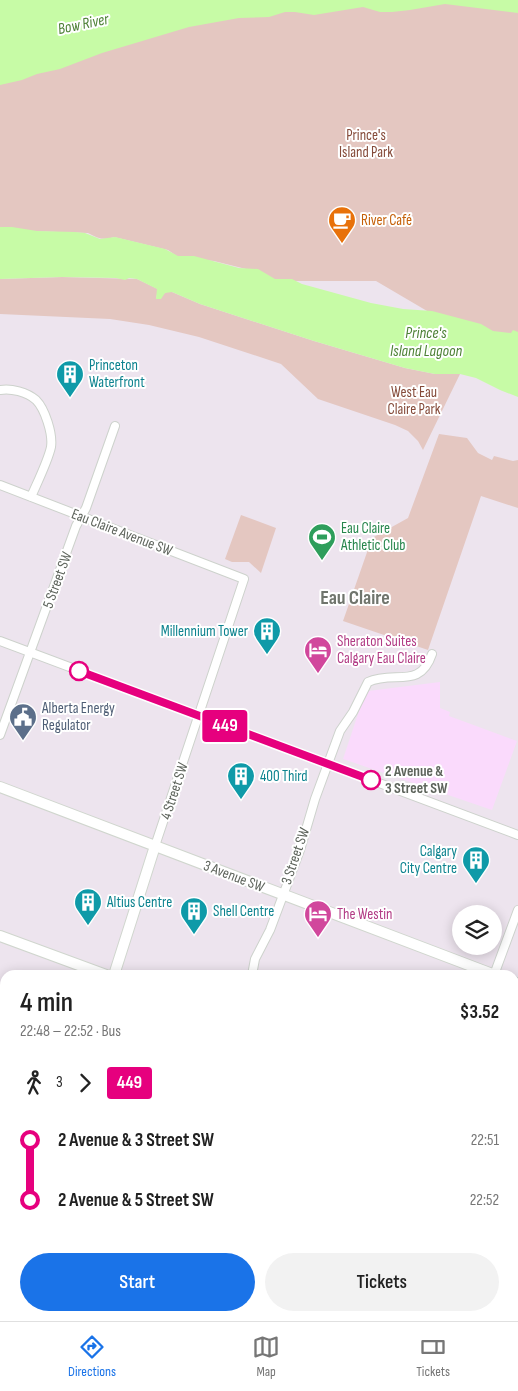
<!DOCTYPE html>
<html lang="en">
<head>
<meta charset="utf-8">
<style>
	body { margin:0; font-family:"Sofia Sans Condensed",sans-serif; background:#f2f2f2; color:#222; height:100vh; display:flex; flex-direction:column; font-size:19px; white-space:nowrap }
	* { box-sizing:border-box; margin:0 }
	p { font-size:16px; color:#767676 }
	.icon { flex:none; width:28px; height:28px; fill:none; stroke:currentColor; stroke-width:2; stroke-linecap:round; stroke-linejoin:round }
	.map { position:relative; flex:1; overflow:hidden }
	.side { position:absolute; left:0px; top:970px; width:519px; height:351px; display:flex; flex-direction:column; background:#fff; border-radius:15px 15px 0 0; box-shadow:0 2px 12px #0003 }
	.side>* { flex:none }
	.badge { padding:0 10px; border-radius:4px; font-size:18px; line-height:32px }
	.controls { position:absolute; left:452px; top:905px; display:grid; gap:10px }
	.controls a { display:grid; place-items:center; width:50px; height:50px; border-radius:50%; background:#fff; box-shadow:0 2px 12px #0003; font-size:25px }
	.map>.badge { position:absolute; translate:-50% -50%; box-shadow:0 0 0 2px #fff }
	.legs { display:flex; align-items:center; gap:8px; height:55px; padding:0 20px; font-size:16px }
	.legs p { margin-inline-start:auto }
	.overview { display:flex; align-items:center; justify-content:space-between; height:85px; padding:0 20px }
	h1 { font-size:28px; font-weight:600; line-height:38px }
	.cta { display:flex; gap:10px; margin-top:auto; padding:10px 20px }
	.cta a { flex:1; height:58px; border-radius:30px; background:#1a73e8; color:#fff; font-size:20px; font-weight:600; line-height:58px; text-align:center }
	.cta a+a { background:#f2f2f2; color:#222 }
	ul { padding:0 20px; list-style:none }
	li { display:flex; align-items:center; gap:18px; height:60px; font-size:19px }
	li i { display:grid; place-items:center; width:8px; height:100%; margin:0 6px; background:currentColor }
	li i::after { content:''; width:12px; height:12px; margin:-6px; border:4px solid; border-radius:50%; background:#fff }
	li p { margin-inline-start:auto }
	li:first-child i { background:linear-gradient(#0000 50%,currentColor 0) }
	li:last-child i { background:linear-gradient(currentColor 50%,#0000 0) }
	.tabs { display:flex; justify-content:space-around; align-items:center; height:70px; border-top:1px solid #e0e0e0; background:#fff; font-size:14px; color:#767676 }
	.tabs a { display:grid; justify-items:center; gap:2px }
	.tabs .on { color:#1a73e8 }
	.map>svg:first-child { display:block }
	.commercial { fill:#fadafc }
	.green { fill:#e4c7c1 }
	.water { fill:#c7fba6 }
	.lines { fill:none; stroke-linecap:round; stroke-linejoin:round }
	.street-casing { stroke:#cdd2cc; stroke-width:10 }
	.secondary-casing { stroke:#d0d6ce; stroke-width:12 }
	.street { stroke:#fff; stroke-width:8 }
	.secondary { stroke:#fff; stroke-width:10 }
	.line-1-casing { stroke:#fff; stroke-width:11 }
	.line-1 { stroke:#e6007e; stroke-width:8 }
	.stop-1-dot { fill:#fff; stroke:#e6007e; stroke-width:2.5 }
	.labels { text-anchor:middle; stroke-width:4; stroke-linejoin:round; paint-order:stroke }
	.park-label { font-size:15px; fill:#854a39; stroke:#fff }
	.food-label { font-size:15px; fill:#c56008; stroke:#fff; text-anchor:start }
	.culture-label { font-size:15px; fill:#0d838f; stroke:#fff; text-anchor:start }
	.leisure-label { font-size:15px; fill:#27864d; stroke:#fff; text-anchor:start }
	.street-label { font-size:15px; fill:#5e645c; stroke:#fff }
	.hotel-label { font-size:15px; fill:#b23c85; stroke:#fff; text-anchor:start }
	.service-label { font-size:15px; fill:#4e5e75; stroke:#fff; text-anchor:start }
	.stop-label { font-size:15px; font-weight:bold; fill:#5e645c; stroke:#fff; text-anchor:start }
	.water-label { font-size:16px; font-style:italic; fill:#4d8136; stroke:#fff }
	.district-label { font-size:20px; font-weight:bold; fill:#70756d; stroke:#fff }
</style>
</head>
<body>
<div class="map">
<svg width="518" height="1321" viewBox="0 0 518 1321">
	<rect width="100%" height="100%" fill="#ede4ee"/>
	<path class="commercial" d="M 440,682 L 440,708 L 450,712 L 449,716 L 517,741 L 492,810 L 343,759 L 360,708 L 368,691 Z"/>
	<path class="green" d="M 447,1 L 518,9 L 518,339 L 439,318 L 376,281 L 274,281 L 258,272 L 214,261 L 178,257 L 168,250 L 114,237 C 104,241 97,238 88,233 L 0,230 L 0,82 L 182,26 L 288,9 Z
		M 62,277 L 137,279 L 158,289 L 156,299 L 168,291 L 172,292 L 200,304 L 314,341 L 405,368 L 435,374 L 460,374 L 423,450 L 418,441 L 408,431 L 395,425 L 318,399 L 281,364 L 199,337 L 149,325 L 110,319 L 0,314 L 0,279 Z
		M 439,434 L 467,438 L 478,453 L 492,460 L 494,456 L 513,461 L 518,460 L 518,508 L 481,496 L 428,650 L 343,621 L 372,538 L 408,518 Z
		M 241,515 L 276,528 L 261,573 L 249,562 L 232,562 L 225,559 Z"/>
	<path class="water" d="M 0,0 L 518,0 L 518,13 L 445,4 L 410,10 L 392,12 L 380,12 L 363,7 L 314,15 L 295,12 L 285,12 L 269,17 L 239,18 L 189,27 L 102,53 L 60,69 L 37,74 L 22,80 L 0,85 Z
		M 0,227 L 12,227 L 37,231 L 75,232 L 85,233 L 100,239 L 115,237 L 165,249 L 178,256 L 194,256 L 239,268 L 258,269 L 275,279 L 292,279 L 302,284 L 371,303 L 403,309 L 432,311 L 481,324 L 493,331 L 511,333 L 513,330 L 518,332 L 518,397 L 500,390 L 476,378 L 460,374 L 435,374 L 405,368 L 314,341 L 200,304 L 172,292 L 165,293 L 161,299 L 156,299 L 157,289 L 137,279 L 129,278 L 125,280 L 116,278 L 62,277 L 0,279 Z"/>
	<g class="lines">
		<g class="street-casing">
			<path id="street" d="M 0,390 C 11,388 27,392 36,400 C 45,409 53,434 51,447 C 48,461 37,483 31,497
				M 0,485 L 244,579 L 155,846
				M 0,641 L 518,835
				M 0,735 L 76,526 L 86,508 L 115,426
				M 252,975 L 255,959 L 270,930 L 300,850 L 315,799 L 340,731 L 353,712 L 368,682 C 394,670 420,690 432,654
				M 494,975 L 518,910
				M 122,1321 L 124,1316
				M 363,1321 L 365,1316"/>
		</g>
		<g class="secondary-casing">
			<path id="secondary" d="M 0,787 L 495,975
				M 0,936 L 106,975
				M 114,975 L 155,846
				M 514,982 L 518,984
				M 0,1085 L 5,1086
				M 514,1131 L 518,1133
				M 0,1234 L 5,1236
				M 514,1279 L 518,1280
				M 223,1316 L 236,1321
				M 2,1321 L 5,1312"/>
		</g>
		<use href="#street" class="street"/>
		<use href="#secondary" class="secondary"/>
	</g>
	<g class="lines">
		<g class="line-1-casing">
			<path id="line-1" d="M 79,671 L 371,780"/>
		</g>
		<use href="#line-1" class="line-1"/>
	</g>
	<defs>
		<g id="cafe-pin" transform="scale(1.4375)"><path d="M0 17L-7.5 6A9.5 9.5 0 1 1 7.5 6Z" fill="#e8710a" stroke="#fff"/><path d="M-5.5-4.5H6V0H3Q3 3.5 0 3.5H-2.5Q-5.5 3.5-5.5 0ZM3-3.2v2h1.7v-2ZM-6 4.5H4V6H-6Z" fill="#fff"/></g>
		<g id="building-pin" transform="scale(1.4375)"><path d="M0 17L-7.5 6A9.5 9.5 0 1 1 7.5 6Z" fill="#0f9aa8" stroke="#fff"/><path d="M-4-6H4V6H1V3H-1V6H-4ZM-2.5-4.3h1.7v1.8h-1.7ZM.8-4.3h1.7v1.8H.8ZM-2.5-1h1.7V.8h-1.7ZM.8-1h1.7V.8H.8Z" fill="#fff"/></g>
		<g id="stadium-pin" transform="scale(1.4375)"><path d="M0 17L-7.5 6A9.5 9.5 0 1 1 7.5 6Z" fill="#2e9e5b" stroke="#fff"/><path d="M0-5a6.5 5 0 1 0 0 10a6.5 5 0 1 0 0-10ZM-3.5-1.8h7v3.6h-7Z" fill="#fff"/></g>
		<g id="hotel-pin" transform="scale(1.4375)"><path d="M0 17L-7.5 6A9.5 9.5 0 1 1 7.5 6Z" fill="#d1479c" stroke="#fff"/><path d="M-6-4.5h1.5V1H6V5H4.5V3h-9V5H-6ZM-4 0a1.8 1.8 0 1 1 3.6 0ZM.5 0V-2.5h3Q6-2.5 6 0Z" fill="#fff"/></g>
		<g id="civic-pin" transform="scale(1.4375)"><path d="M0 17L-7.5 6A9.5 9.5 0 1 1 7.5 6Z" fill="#5c6f8a" stroke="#fff"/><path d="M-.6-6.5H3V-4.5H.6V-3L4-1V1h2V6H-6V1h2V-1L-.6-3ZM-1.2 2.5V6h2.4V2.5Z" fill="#fff"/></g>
	</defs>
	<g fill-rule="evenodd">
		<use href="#cafe-pin" x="342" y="220"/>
		<use href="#building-pin" x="70" y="374"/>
		<use href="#stadium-pin" x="322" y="537"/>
		<use href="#building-pin" x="267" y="631"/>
		<use href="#hotel-pin" x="318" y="650"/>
		<use href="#civic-pin" x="23" y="717"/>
		<use href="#building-pin" x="241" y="776"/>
		<use href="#building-pin" x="476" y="860"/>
		<use href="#building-pin" x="88" y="902"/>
		<use href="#building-pin" x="194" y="911"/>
		<use href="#hotel-pin" x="318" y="914"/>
	</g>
	<g class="stop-1-dot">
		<circle cx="79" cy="671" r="9"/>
		<circle cx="371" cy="780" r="9"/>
	</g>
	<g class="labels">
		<g class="park-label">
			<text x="366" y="140">Prince's<tspan x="366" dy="17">Island Park</tspan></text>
			<text x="414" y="397">West Eau<tspan x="414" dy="17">Claire Park</tspan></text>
		</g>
		<g class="food-label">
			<text x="361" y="225">River Café</text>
		</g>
		<g class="culture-label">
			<text x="89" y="370">Princeton<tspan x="89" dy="17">Waterfront</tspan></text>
			<text x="248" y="636" text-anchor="end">Millennium Tower</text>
			<text x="260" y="781">400 Third</text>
			<text x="457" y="856" text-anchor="end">Calgary<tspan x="457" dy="17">City Centre</tspan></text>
			<text x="107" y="907">Altius Centre</text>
			<text x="213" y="916">Shell Centre</text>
		</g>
		<g class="leisure-label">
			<text x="341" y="533">Eau Claire<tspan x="341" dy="17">Athletic Club</tspan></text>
		</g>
		<g class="street-label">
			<text transform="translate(122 532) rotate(21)" y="5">Eau Claire Avenue SW</text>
			<text transform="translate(57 580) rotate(-70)" y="5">5 Street SW</text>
			<text transform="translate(174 791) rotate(-72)" y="5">4 Street SW</text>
			<text transform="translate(295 856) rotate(-71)" y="5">3 Street SW</text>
			<text transform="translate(234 876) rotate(21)" y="5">3 Avenue SW</text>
		</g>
		<g class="hotel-label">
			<text x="337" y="646">Sheraton Suites<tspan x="337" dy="17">Calgary Eau Claire</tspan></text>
			<text x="337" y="919">The Westin</text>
		</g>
		<g class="service-label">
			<text x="42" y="713">Alberta Energy<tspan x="42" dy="17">Regulator</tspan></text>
		</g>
		<g class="stop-label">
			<text x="385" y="776">2 Avenue &amp;<tspan x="385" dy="17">3 Street SW</tspan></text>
		</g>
		<g class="water-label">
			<text transform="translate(83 23) rotate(-12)" y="6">Bow River</text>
			<text x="426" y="338">Prince's<tspan x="426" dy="18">Island Lagoon</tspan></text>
		</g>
		<g class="district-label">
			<text x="355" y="604">Eau Claire</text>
		</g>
	</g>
</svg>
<div class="controls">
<a><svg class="icon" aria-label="layers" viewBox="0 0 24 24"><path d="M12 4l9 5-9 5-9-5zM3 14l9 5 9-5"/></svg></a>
</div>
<b class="badge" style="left:225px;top:726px;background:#e6007e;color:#fff">449</b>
<section class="side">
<div class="overview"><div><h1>4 min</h1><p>22:48 – 22:52 · Bus</p></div><b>$3.52</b></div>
<div class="legs"><svg class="icon" aria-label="walk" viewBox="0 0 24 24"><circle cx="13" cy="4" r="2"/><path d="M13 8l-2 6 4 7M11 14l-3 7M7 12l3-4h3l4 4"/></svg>3<svg class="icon" aria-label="forward" viewBox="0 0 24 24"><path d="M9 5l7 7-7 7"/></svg><b class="badge" style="background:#e6007e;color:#fff">449</b></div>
<ul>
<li><i style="color:#e6007e"></i><b>2 Avenue &amp; 3 Street SW</b><p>22:51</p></li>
<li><i style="color:#e6007e"></i><b>2 Avenue &amp; 5 Street SW</b><p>22:52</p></li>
</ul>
<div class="cta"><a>Start</a><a>Tickets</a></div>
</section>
</div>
<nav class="tabs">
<a class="on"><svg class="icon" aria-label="directions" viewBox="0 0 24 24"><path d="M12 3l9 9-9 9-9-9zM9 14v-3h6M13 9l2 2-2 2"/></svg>Directions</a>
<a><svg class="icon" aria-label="map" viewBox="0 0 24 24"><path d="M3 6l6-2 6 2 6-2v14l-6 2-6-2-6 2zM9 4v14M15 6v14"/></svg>Map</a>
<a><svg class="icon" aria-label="tickets" viewBox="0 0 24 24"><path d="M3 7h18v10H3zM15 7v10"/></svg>Tickets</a>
</nav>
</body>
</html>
